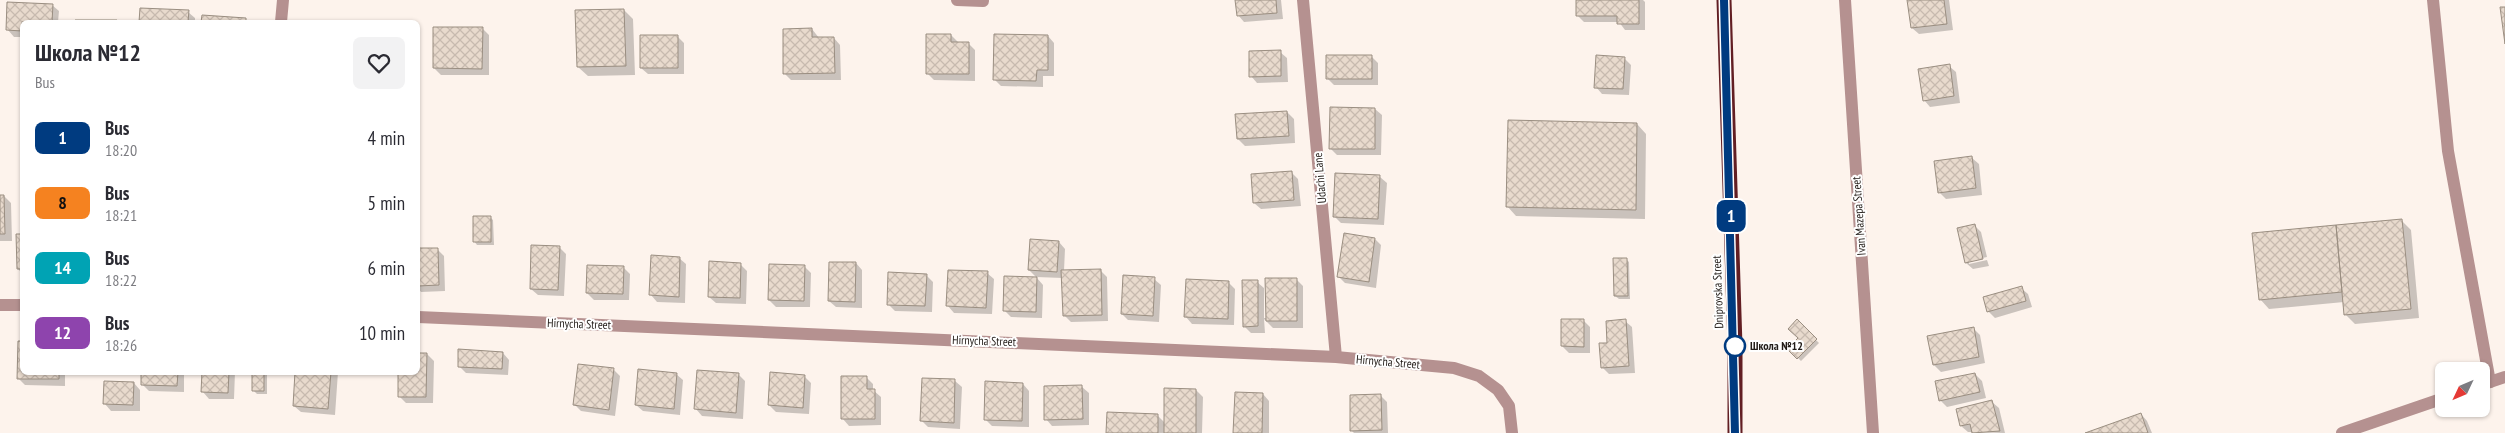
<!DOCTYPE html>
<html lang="en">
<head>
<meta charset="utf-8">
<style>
	body { margin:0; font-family:"PT Sans Narrow",sans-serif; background:#f2f2f3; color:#2b2b33; height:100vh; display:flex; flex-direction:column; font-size:19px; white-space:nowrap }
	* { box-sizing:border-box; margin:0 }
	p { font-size:16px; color:#7c7c81 }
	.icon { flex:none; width:28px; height:28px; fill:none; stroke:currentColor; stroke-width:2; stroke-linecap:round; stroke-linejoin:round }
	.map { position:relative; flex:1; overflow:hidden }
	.details { position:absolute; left:20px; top:20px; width:400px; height:355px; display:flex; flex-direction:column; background:#fff; border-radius:8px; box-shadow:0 1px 4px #0004 }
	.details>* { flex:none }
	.badge { padding:0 10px; border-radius:8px; font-size:18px; line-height:32px }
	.needle { width:32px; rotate:226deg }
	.fabs { position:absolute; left:2435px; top:362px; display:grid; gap:10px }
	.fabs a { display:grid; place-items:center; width:55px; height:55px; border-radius:8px; background:#fff; box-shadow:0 1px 4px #0004; font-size:25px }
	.map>.badge { position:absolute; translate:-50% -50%; box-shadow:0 0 0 2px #fff }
	.round { display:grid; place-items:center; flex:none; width:52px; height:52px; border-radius:8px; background:#f2f2f3 }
	.head { display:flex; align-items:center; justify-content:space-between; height:85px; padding:0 15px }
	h1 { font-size:24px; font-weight:700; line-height:38px }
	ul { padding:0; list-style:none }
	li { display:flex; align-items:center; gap:15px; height:65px; padding:0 15px }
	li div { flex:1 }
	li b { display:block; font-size:19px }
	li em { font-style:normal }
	li .badge { min-width:55px; font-weight:700; text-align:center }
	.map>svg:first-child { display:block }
	.shadow { fill:#0003 }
	.building { fill:url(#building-cross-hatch); stroke:#9a8e81 }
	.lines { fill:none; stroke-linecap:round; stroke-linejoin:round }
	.lane { stroke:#b59190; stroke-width:12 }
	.street { stroke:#b59190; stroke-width:12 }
	.highway { stroke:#621e23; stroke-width:15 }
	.line-casing { stroke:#fff; stroke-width:11 }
	.line { stroke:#003b80; stroke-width:8 }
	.stop-dot { fill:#fff; stroke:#003b80; stroke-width:2.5 }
	.labels { text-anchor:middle; stroke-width:4; stroke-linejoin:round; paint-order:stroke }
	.street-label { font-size:12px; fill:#221c18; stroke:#fff }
	.stop-label { font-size:12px; font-weight:bold; fill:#221c18; stroke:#fff; text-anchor:start }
</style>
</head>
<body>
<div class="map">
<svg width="2505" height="433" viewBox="0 0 2505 433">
	<defs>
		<pattern id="building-cross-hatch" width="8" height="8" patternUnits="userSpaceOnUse" patternTransform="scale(1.25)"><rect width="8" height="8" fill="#e8dacd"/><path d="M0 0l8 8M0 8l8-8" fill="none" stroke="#c7baaf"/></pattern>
	</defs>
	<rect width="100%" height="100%" fill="#fdf3ec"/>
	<path class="shadow" d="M 1237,0 L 1281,0 L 1283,19 L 1244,22 L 1238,15 Z
		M 1577,0 L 1643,0 L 1645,2 L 1645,30 L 1625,30 L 1619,22 L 1584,22 L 1577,15 Z
		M 1909,0 L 1949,0 L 1953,30 L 1919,34 L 1912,28 Z
		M 52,5 L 59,11 L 58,22 L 22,22 L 22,37 L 14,37 L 8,30 Z
		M 141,9 L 188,12 L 195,18 L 195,22 L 140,22 Z
		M 624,10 L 633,19 L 635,75 L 588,76 L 578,67 Z
		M 203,17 L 245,19 L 249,22 L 202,22 Z
		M 76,21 L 116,21 L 118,22 L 76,22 Z
		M 482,28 L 489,35 L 489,75 L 441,75 L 434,68 Z
		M 812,29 L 819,38 L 834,38 L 840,45 L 841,80 L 791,80 L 785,74 Z
		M 951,35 L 958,42 L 968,43 L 975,50 L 975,81 L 934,80 L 927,73 Z
		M 677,36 L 684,43 L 684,74 L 648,74 L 641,68 Z
		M 1048,36 L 1054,43 L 1054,76 L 1043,76 L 1043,87 L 1001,86 L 994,79 Z
		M 1280,52 L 1287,58 L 1288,82 L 1257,83 L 1251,76 Z
		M 1371,56 L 1378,63 L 1378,85 L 1334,85 L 1328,79 Z
		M 1624,58 L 1631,65 L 1629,95 L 1602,94 L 1596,87 Z
		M 1949,66 L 1956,72 L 1960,103 L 1930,107 L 1924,100 Z
		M 1375,109 L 1382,115 L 1381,155 L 1337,155 L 1330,148 Z
		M 1287,112 L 1294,119 L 1295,143 L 1245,146 L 1238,139 L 1237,115 Z
		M 1637,124 L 1646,134 L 1645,219 L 1516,216 L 1507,206 Z
		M 1972,158 L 1979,164 L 1982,195 L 1946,199 L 1939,192 Z
		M 1291,172 L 1298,179 L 1301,206 L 1261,209 L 1254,203 Z
		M 1337,174 L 1380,177 L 1387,183 L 1384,225 L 1341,223 L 1334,216 Z
		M 0,196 L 4,196 L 11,203 L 12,241 L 0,241 Z
		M 490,217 L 493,220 L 494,245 L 477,245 L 474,241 Z
		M 2402,221 L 2411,230 L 2419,318 L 2355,324 L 2346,315 L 2344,302 L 2269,309 L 2260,299 Z
		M 1974,225 L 1981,232 L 1987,257 L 1969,261 L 1969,264 L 1987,260 L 1989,266 L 1973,269 L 1966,263 Z
		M 17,235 L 22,235 L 22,273 L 18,269 Z
		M 1375,239 L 1381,245 L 1376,288 L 1345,283 L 1339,277 Z
		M 1059,242 L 1065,249 L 1064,271 L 1100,270 L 1107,277 L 1108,321 L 1071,322 L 1064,315 L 1063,278 L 1036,277 L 1029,270 Z
		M 559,247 L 566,254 L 564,296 L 538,295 L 531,289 Z
		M 418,249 L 437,249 L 444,256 L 445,291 L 421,292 L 418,288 Z
		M 679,258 L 686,264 L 685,303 L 657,302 L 651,295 Z
		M 1626,259 L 1629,262 L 1630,299 L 1619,299 L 1615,296 Z
		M 856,263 L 862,270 L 862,308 L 836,307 L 829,301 Z
		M 740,264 L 747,271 L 746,304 L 716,303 L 709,297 Z
		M 804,266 L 811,273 L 810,307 L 776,307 L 769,300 Z
		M 623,267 L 630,274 L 629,300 L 594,300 L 587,293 Z
		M 987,273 L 994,279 L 992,314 L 954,313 L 948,306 Z
		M 926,275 L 933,282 L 932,312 L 895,311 L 888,304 Z
		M 1037,278 L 1043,285 L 1042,318 L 1011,317 L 1004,310 Z
		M 1154,279 L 1161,285 L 1159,322 L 1128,320 L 1122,314 Z
		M 1296,279 L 1303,286 L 1303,328 L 1273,328 L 1264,319 L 1265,333 L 1251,333 L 1244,326 L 1257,282 L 1264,288 L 1264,318 L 1267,318 Z
		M 1228,282 L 1235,289 L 1234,325 L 1192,324 L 1186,317 Z
		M 2021,288 L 2028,294 L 2032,307 L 1995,318 L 1988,311 Z
		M 1583,320 L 1590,327 L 1590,353 L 1569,353 L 1562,346 Z
		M 1625,321 L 1632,327 L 1635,373 L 1609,374 L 1603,368 L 1609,344 Z
		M 1797,321 L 1819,343 L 1801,361 L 1789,349 L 1799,338 Z
		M 1973,328 L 1980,335 L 1985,363 L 1941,372 L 1934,365 L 1929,337 Z
		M 19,342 L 22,342 L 22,372 L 65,372 L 65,386 L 25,385 L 18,378 Z
		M 503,353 L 509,360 L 508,375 L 466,373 L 459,366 Z
		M 418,354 L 427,354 L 434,361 L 433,403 L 406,403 L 399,396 L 418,372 Z
		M 614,370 L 620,376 L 615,416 L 581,411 L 574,404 Z
		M 80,372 L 120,372 L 120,374 Z
		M 143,372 L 184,372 L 184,392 L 149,391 L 142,384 Z
		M 203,372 L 235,372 L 234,399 L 209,399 L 203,392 Z
		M 254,372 L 267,372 L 267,394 L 257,394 L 253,390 Z
		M 296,372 L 338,372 L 335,415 L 301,412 L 294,406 Z
		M 676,374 L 683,380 L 680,415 L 643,411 L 636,405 Z
		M 738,374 L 745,381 L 743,419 L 702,416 L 696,409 Z
		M 1975,374 L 1982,381 L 1986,398 L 1947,407 L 1940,400 Z
		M 804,376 L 811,383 L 809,414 L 776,412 L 769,405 Z
		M 866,377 L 873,384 L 873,390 L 881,397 L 881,425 L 849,426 L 843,419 Z
		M 955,381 L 962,387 L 960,429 L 928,427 L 922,421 Z
		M 134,383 L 140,390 L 140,411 L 111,411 L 105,404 Z
		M 1023,384 L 1029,391 L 1029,427 L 992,426 L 985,419 Z
		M 1082,387 L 1089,393 L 1089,425 L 1052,426 L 1046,419 Z
		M 1196,390 L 1203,397 L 1202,433 L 1108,433 L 1157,415 L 1165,423 Z
		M 1263,394 L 1269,401 L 1269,433 L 1235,433 Z
		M 1381,396 L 1387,402 L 1388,433 L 1354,433 L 1351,430 Z
		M 1992,402 L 1999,408 L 2005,433 L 1968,432 L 1961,426 Z
		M 2141,414 L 2147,421 L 2152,433 L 2089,433 Z"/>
	<path class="building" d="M 1235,0 L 1276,0 L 1277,13 L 1237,16 Z
		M 1576,0 L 1639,0 L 1639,24 L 1617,24 L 1617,16 L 1576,16 Z
		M 1907,0 L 1944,0 L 1947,24 L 1911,28 Z
		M 7,2 L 53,4 L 52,22 L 22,22 L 22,31 L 6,30 Z
		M 2500,7 L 2505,7 L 2505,44 Z
		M 140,8 L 189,10 L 188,22 L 139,22 Z
		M 624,9 L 626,66 L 577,67 L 575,10 Z
		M 202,15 L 246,18 L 246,22 L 201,22 Z
		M 75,20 L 117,20 L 117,22 L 75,22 Z
		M 433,27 L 483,27 L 482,69 L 433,68 Z
		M 812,28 L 812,37 L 834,37 L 835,73 L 783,74 L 783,29 Z
		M 926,34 L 951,34 L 951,42 L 969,42 L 969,74 L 926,74 Z
		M 994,34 L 1048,35 L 1048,70 L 1037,70 L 1036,81 L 993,80 Z
		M 640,35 L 678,35 L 678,68 L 640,68 Z
		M 1281,50 L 1281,76 L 1249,77 L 1249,51 Z
		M 1326,55 L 1372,55 L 1372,79 L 1326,79 Z
		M 1596,55 L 1625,57 L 1623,89 L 1594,88 Z
		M 1950,64 L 1954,96 L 1923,101 L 1918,69 Z
		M 1330,107 L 1375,108 L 1375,149 L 1329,149 Z
		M 1287,111 L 1289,136 L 1237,139 L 1235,114 Z
		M 1508,120 L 1637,123 L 1636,210 L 1506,207 Z
		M 1972,156 L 1976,188 L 1938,193 L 1934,161 Z
		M 1292,171 L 1294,200 L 1253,203 L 1251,174 Z
		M 1335,173 L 1380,175 L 1378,219 L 1333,217 Z
		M 0,195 L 4,195 L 5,234 L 0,234 Z
		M 473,216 L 491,216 L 491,242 L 473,242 Z
		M 2402,219 L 2411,309 L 2344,315 L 2336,225 Z
		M 1975,224 L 1983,259 L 1965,263 L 1957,228 Z
		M 2336,225 L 2342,292 L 2259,300 L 2252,233 Z
		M 1344,233 L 1375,238 L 1369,282 L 1337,277 Z
		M 16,234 L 22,234 L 22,269 L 17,269 Z
		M 1030,239 L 1059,241 L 1057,272 L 1028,270 Z
		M 531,245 L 560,246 L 558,290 L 530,289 Z
		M 418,248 L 438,248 L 439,285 L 418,286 Z
		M 651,255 L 680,257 L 679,297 L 649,295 Z
		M 1613,258 L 1627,258 L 1628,296 L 1614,296 Z
		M 709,261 L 741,263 L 740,298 L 708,297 Z
		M 829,262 L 856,262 L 855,302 L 828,301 Z
		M 769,264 L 805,265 L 804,301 L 768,300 Z
		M 587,265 L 624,266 L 623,294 L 586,293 Z
		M 1101,269 L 1102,315 L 1063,316 L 1061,270 Z
		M 948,270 L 988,271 L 986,308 L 946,306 Z
		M 888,272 L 927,274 L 925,306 L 887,305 Z
		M 1123,275 L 1155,277 L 1153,316 L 1121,314 Z
		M 1004,276 L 1037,277 L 1036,312 L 1003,311 Z
		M 1265,278 L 1297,278 L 1297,321 L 1266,321 Z
		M 1186,279 L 1229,281 L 1228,319 L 1184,317 Z
		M 1242,280 L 1258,280 L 1258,326 L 1243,327 Z
		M 2022,286 L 2026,301 L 1987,312 L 1983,297 Z
		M 1561,319 L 1584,319 L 1584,347 L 1561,346 Z
		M 1626,319 L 1629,366 L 1601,368 L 1599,343 L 1607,343 L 1606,321 Z
		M 1797,319 L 1817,339 L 1797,359 L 1787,349 L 1798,338 L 1788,329 Z
		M 1974,327 L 1979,357 L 1933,365 L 1927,336 Z
		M 18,341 L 22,341 L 22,372 L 59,372 L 59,379 L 17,379 Z
		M 458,349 L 503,352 L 502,369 L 458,367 Z
		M 418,353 L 427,353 L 426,397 L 398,397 L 398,372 L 418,372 Z
		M 578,364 L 614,368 L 609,410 L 573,405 Z
		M 638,369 L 677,373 L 674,409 L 635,405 Z
		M 697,370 L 739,373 L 736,413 L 694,409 Z
		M 141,372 L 178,372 L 177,386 L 141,385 Z
		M 202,372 L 229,372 L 228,393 L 201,392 Z
		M 252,372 L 264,372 L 264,391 L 252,391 Z
		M 295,372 L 331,372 L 328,409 L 293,406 Z
		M 770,372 L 805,375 L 803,408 L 768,405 Z
		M 1975,373 L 1980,392 L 1939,401 L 1935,381 Z
		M 841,376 L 867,376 L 867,389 L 875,389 L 875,419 L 841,419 Z
		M 922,378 L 955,379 L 954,423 L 920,421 Z
		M 104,381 L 134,382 L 133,405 L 103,404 Z
		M 985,381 L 1023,383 L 1022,421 L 984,420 Z
		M 1082,385 L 1083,419 L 1044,420 L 1044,386 Z
		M 1164,388 L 1196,389 L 1196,433 L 1164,433 Z
		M 1235,392 L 1263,393 L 1262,433 L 1233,433 Z
		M 1381,394 L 1382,430 L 1350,431 L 1350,395 Z
		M 1992,400 L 2000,431 L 1972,433 L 1970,424 L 1960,426 L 1956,409 Z
		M 1107,412 L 1158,414 L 1158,433 L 1106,433 Z
		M 2141,413 L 2148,433 L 2085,433 Z"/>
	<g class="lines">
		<path class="lane" d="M 2433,0 L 2448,151 L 2490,382"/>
		<path class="street" d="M 957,0 L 983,1
			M 1303,0 L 1336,357
			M 1845,0 L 1873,433
			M 281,22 L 283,0
			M 0,305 L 22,305
			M 418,317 L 1336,357 L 1454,368 L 1479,376 L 1498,390 L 1509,406 L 1512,433
			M 2481,385 L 2505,377
			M 2342,433 L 2444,398"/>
		<path class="highway" d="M 1724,0 L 1735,346 L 1735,433"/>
	</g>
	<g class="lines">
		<g class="line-casing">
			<path id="line" d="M 1724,0 L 1735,433"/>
		</g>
		<use href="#line" class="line"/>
	</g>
	<circle class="stop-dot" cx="1735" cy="346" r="10"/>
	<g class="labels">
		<g class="street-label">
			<text transform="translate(1320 178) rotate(-95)" y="4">Udachi Lane</text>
			<text transform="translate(1859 216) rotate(-94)" y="4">Ivan Mazepa Street</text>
			<text transform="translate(1718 292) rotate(-92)" y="4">Dniprovska Street</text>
			<text transform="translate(579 324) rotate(2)" y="4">Hirnycha Street</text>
			<text transform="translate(984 341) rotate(2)" y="4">Hirnycha Street</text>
			<text transform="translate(1388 362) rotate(5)" y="4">Hirnycha Street</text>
		</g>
		<g class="stop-label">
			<text x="1750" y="350">Школа №12</text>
		</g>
	</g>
</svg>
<div class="fabs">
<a><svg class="needle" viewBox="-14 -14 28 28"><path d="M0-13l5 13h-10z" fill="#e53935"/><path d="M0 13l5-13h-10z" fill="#7c7c81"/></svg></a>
</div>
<b class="badge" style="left:1731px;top:216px;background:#003b80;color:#fff">1</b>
<section class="details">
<div class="head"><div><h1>Школа №12</h1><p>Bus</p></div><a class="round"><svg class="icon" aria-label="heart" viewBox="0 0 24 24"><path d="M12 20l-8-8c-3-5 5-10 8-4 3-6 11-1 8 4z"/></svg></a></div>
<ul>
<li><span class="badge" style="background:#003b80;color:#fff">1</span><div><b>Bus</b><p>18:20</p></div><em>4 min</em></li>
<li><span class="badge" style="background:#f58220;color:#111">8</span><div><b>Bus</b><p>18:21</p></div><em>5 min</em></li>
<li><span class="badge" style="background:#00a3b4;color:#fff">14</span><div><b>Bus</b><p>18:22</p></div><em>6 min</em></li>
<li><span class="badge" style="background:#8e44ad;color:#fff">12</span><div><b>Bus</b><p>18:26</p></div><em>10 min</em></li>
</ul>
</section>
</div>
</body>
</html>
